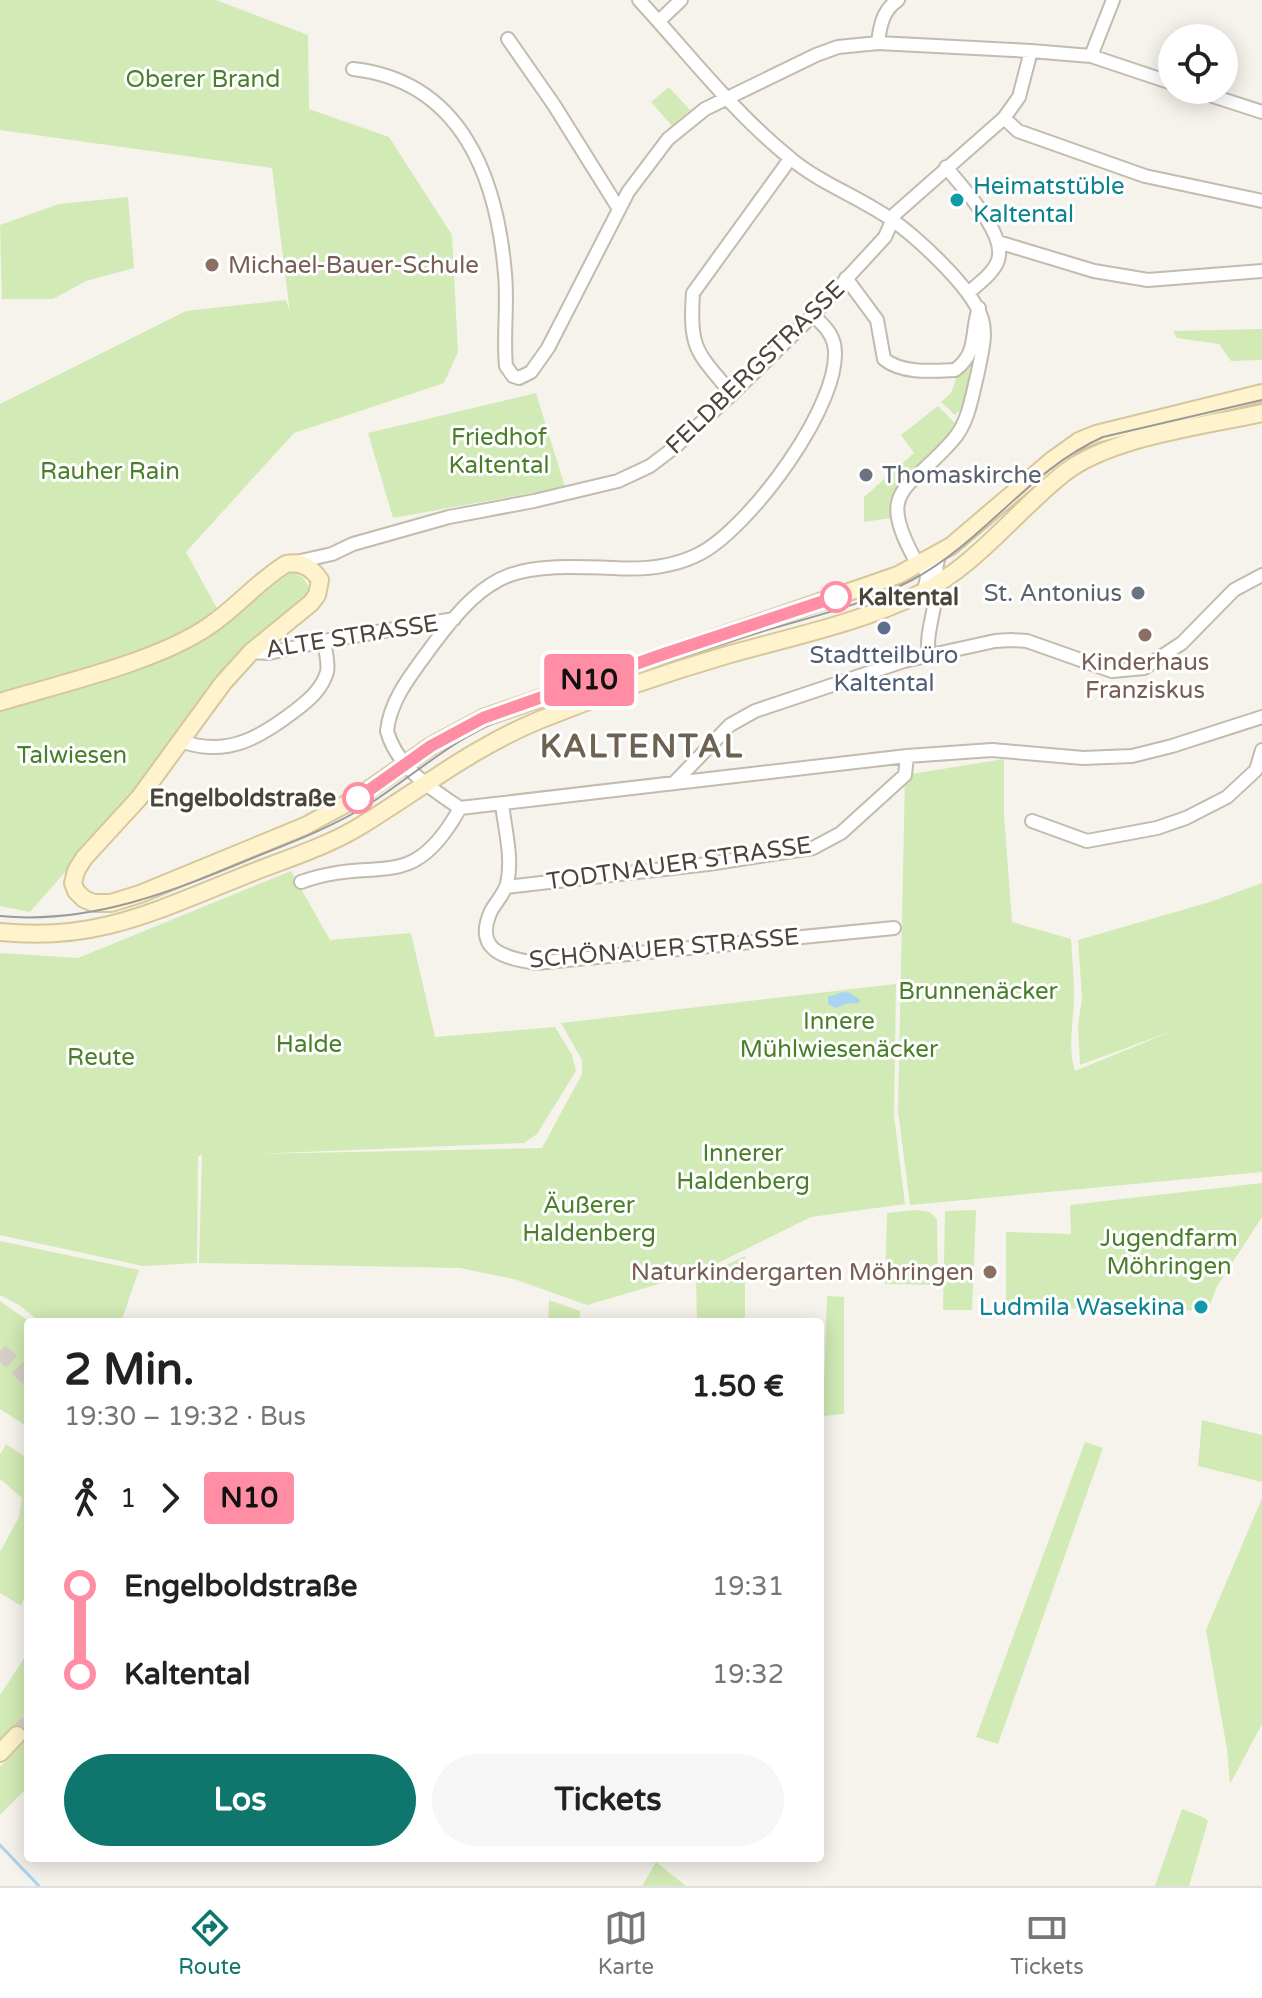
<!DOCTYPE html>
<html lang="de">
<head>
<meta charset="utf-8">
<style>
	body { margin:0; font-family:"Varela Round",sans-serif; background:#f6f6f6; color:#222; height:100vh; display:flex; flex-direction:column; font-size:30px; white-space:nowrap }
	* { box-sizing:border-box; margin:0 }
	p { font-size:26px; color:#767676 }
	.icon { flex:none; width:44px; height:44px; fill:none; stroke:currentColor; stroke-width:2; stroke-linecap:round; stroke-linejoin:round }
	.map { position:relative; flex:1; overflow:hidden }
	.side { position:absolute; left:24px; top:1318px; width:800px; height:544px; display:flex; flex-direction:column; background:#fff; border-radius:8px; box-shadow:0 4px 20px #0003 }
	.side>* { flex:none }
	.badge { padding:0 16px; border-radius:6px; font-size:28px; line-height:52px }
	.controls { position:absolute; left:1158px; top:24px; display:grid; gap:16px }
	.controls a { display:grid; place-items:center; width:80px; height:80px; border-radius:50%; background:#fff; box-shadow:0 4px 20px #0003; font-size:40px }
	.map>.badge { position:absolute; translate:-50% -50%; box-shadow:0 0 0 4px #fff }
	.legs { display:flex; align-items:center; gap:12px; height:88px; padding:0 40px; font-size:26px }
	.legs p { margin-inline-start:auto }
	.headline { display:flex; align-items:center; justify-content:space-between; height:136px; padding:0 40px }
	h1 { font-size:44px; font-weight:800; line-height:60px }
	.action { display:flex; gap:16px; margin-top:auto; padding:16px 40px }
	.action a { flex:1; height:92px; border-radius:48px; background:#0f766e; color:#fff; font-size:32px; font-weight:800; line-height:92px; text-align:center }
	.action a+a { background:#f6f6f6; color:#222 }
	ul { padding:0 40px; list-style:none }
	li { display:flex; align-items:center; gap:28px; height:88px; font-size:30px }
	li i { display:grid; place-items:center; width:12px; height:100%; margin:0 10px; background:currentColor }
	li i::after { content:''; width:20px; height:20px; margin:-10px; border:6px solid; border-radius:50%; background:#fff }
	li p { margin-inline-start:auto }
	li:first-child i { background:linear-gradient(#0000 50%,currentColor 0) }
	li:last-child i { background:linear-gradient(currentColor 50%,#0000 0) }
	.tabs { display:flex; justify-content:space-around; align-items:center; height:112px; border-top:2px solid #e0e0e0; background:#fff; font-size:22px; color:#767676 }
	.tabs a { display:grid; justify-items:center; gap:4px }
	.tabs .on { color:#0f766e }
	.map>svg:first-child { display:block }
	.green { fill:#d2eab5 }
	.water { fill:#a9d4f2 }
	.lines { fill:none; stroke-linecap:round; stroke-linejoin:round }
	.stream { stroke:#a9d4f2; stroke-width:3 }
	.secondary-tunnel { stroke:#d4d0c8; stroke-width:16; stroke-dasharray:16 8; stroke-linecap:butt }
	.street-casing { stroke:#c2bbae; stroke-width:16 }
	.secondary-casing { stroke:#d6c79b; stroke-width:20 }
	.street { stroke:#fff; stroke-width:12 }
	.secondary { stroke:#fff3cd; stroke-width:16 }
	.tram { stroke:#9a9a9a; stroke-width:2 }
	.line-1-casing { stroke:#fff; stroke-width:18 }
	.line-1 { stroke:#ff8ea5; stroke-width:12 }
	.culture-dot { fill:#0f9aa8; stroke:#fff; stroke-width:3 }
	.education-dot { fill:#8d6e63; stroke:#fff; stroke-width:3 }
	.worship-dot { fill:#6b7280; stroke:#fff; stroke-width:3 }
	.stop-1-dot { fill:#fff; stroke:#ff8ea5; stroke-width:4 }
	.service-dot { fill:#5c6f8a; stroke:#fff; stroke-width:3 }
	.labels { text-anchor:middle; stroke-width:6; stroke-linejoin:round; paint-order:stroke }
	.park-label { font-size:24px; fill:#4a7f2a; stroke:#fff }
	.culture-label { font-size:24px; fill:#0d838f; stroke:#fff; text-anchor:start }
	.education-label { font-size:24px; fill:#785e54; stroke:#fff; text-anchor:start }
	.street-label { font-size:24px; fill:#4b4439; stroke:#fff }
	.worship-label { font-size:24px; fill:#5b616d; stroke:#fff; text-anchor:start }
	.stop-label { font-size:24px; font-weight:bold; fill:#4b4439; stroke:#fff; text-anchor:start }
	.service-label { font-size:24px; fill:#4e5e75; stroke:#fff }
	.district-label { font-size:32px; font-weight:bold; letter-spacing:2px; fill:#6e6250; stroke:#fff }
</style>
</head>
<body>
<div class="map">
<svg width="1262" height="1886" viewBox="0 0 1262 1886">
	<rect width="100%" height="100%" fill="#f6f3ec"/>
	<path class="green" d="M 0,0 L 216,0 L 308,35 L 309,109 L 389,137 L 452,235 L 458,352 L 444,383 L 294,433 L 186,552 L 225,623 L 291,572 C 301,575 306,579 309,589 L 304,599 L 219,676 L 134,794 L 30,912 L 0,906 L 0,404 L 186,311 L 286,300 L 290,313 L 272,168 L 0,130 Z
		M 669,87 L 690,110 L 672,126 L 651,102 Z
		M 128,197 L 134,268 L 86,281 L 53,299 L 2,299 L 0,225 L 59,204 Z
		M 1262,329 L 1262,360 L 1231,361 L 1219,344 L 1177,338 L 1173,331 Z
		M 974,354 L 976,355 L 962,413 L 959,411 L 955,415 L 941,402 L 951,393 L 958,373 Z
		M 536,393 L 565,487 L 393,518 L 368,433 Z
		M 938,406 L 958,426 L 904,478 L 895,492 L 892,518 L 864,522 L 864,497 L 914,453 L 901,435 Z
		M 1004,759 L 1004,815 L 1012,922 L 1071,939 C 1072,958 1074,977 1074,996 C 1074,1022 1067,1045 1075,1071 L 1175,1030 L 1080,1065 L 1078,1027 L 1082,997 L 1078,940 L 1210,902 L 1262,883 L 1262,1172 L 910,1205 L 898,1111 L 905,775 Z
		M 291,871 L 330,940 L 411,933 L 435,1037 L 555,1027 L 572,1055 L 576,1071 L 537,1134 L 524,1143 L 253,1154 L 542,1148 L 582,1074 L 582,1060 L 561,1023 L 896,984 L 894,1115 L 905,1204 L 811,1217 L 700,1272 L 587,1305 L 514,1279 L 460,1268 L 199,1263 L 202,1155 L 198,1156 L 197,1263 L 143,1266 L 0,1235 L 0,953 L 78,958 Z
		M 1262,1183 L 1262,1217 L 1216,1288 L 1208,1311 L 1110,1308 L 1006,1309 L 1006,1232 L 1071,1234 L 1070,1205 Z
		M 916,1210 L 930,1212 L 937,1219 L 938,1285 L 885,1284 L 887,1213 Z
		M 976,1210 L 972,1310 L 943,1310 L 945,1211 Z
		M 0,1241 L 139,1270 L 121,1322 L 40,1322 L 19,1305 L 0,1295 Z
		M 745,1256 L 745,1322 L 697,1322 L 696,1279 Z
		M 827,1296 L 844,1297 L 844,1414 L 823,1416 Z
		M 549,1300 L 580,1311 L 580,1322 L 548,1322 Z
		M 0,1301 L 30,1322 L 28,1427 L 0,1409 Z
		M 1202,1420 L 1262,1435 L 1262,1482 L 1198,1466 Z
		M 1085,1442 L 1103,1448 L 998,1744 L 976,1737 Z
		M 6,1444 L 28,1459 L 28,1587 L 21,1606 L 0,1593 L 0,1552 L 19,1517 L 22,1498 L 0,1479 L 0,1455 Z
		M 1262,1498 L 1262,1724 L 1230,1784 L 1227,1749 L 1206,1630 Z
		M 28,1652 L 28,1787 L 0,1815 L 0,1767 L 26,1738 L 13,1726 L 0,1739 L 0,1695 Z
		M 1182,1809 L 1205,1818 L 1208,1821 L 1189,1886 L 1155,1886 Z
		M 656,1862 L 686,1886 L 642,1886 Z"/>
	<path class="water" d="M 843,992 L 850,993 L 860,1000 L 859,1003 L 845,1004 L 836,1008 L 828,1004 L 828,997 Z"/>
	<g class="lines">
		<path class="stream" d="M 0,1845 L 39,1886"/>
		<path class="secondary-tunnel" d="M 0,1351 L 28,1378
			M 17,1735 L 28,1722"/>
		<g class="street-casing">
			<path id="street" d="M 639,0 C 688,53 734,113 790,158 C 816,180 849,193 878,211 C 908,228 972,286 982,319 C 987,336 981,355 978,372 C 972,395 969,422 953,440 C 907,493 874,487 918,565 L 924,567 L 927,577 L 924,592
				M 659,21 L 681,0
				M 508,39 L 554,105 L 619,209
				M 878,43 C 880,25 883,10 898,0
				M 1091,56 L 1113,0
				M 353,69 C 461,81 497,177 505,274 C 508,305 503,336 506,366 L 513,376 L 519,378 L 531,372 L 548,348 L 628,192 L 668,139 L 705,109 L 816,55 L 838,47 L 878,43 L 1031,51 L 1091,56 L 1172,83
				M 1194,90 L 1262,112
				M 1004,118 L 1018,131 L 1145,176 L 1262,201
				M 946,167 C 962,187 1007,234 998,260 C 994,273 978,284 968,293
				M 998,242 L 1094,271 L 1148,280 L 1262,271
				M 846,278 L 877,320 L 884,359 C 902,374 933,371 955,370 C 979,352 970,333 979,308
				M 813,315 C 821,323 831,331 834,344 C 846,400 747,532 697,555 C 670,568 642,570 614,568 C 517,565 493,564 432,646 C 414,671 390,699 387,731 C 397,767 430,788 460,808 L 907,756 L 992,750 L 1083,758 L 1132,756 L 1172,746 L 1262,717
				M 732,394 C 697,352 689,350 693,293 L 790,159
				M 296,562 L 332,554 L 353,544 L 449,517 L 534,501 L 618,481 L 650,466 L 675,447 L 732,394 L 813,315 L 885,237 L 895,214 L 1004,118 L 1019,97 L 1031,51
				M 251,652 L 269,653 L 324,641 L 454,619
				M 929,656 C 925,634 935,613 936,591 C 937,577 934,565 941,552
				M 181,741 C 227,758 261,737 296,710 C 309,700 322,689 327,672 C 329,663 325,650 324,641
				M 674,783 L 730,725 L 755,711 L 904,661 L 995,641 L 1011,640 L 1027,641 L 1112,671 L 1144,668 L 1182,643 L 1234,590 L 1262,575
				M 502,804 C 505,830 513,858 507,884 C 504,894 496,902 491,911 C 473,951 505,958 536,963 L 894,928
				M 1032,821 L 1087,841 L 1157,828 L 1186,818 L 1227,797 L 1256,770 L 1262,750
				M 301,882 C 378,854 411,897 460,808
				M 506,887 L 708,864 L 813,848 L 841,833 L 905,775 L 907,756"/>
		</g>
		<g class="secondary-casing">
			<path id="secondary" d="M 0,702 C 62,683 157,662 209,626 C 236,608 258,581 286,564 C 301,561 312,568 320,580 L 317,595 L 311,603 L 251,652 L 223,683 L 139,798 L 84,858 L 76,871 L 73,883 L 76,891 L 84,899 L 94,903 L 111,903 L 140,894 L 305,826 L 357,798 L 431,746 L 483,718 L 898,575 L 951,546 L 1051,461 L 1079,441 L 1096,434 L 1262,393
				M 0,932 C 96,942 155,911 241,877 C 282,860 325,848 362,825 C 422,788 477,745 542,719 C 602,695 665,673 727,655 C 791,637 859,623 919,594 C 976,566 1014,513 1063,474 C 1109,437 1204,426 1262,413
				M 0,1753 L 17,1735"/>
		</g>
		<use href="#street" class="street"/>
		<use href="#secondary" class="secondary"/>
		<path class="tram" d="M 0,916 C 93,925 176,890 260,855 C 298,840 336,825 371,803 C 415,774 456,737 505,718 C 586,688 668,661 750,635 C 803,619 862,606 912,580 C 984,542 1029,470 1103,437 L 1262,400"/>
	</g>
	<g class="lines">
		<g class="line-1-casing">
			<path id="line-1" d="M 358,798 L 431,746 L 483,718 L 661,655 L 836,597"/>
		</g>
		<use href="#line-1" class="line-1"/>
	</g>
	<g class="culture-dot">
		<circle cx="957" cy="200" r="8"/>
		<circle cx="1201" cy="1307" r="8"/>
	</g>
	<g class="education-dot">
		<circle cx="212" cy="265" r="8"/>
		<circle cx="1145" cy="635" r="8"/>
		<circle cx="990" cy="1272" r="8"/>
	</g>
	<g class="worship-dot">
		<circle cx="866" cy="475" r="8"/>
		<circle cx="1138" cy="593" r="8"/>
	</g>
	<g class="stop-1-dot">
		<circle cx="836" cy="597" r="14"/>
		<circle cx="358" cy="798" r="14"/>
	</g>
	<circle class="service-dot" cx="884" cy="628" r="8"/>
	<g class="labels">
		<g class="park-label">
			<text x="203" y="87">Oberer Brand</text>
			<text x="499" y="445">Friedhof<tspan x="499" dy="28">Kaltental</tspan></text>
			<text x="110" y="479">Rauher Rain</text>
			<text x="72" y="763">Talwiesen</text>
			<text x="978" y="999">Brunnenäcker</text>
			<text x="839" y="1029">Innere<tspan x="839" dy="28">Mühlwiesenäcker</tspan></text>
			<text x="309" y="1052">Halde</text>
			<text x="101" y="1065">Reute</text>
			<text x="743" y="1161">Innerer<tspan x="743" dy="28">Haldenberg</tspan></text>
			<text x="589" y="1213">Äußerer<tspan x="589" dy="28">Haldenberg</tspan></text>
			<text x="1169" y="1246">Jugendfarm<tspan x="1169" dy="28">Möhringen</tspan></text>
		</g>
		<g class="culture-label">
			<text x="973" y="194">Heimatstüble<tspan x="973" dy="28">Kaltental</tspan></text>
			<text x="1185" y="1315" text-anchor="end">Ludmila Wasekina</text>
		</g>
		<g class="education-label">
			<text x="228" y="273">Michael-Bauer-Schule</text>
			<text x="1145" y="670" text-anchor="middle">Kinderhaus<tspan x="1145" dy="28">Franziskus</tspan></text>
			<text x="974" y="1280" text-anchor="end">Naturkindergarten Möhringen</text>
		</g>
		<g class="street-label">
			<text transform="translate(755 367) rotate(-44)" y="8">FELDBERGSTRASSE</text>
			<text transform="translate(352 636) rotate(-9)" y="8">ALTE STRASSE</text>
			<text transform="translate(679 863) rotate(-8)" y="8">TODTNAUER STRASSE</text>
			<text transform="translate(664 948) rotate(-5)" y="8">SCHÖNAUER STRASSE</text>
		</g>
		<g class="worship-label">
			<text x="882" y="483">Thomaskirche</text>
			<text x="1122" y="601" text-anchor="end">St. Antonius</text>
		</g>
		<g class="stop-label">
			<text x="858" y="605">Kaltental</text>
			<text x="336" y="806" text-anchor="end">Engelboldstraße</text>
		</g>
		<g class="service-label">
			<text x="884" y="663">Stadtteilbüro<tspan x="884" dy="28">Kaltental</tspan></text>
		</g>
		<g class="district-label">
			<text x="642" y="757">KALTENTAL</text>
		</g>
	</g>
</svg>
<div class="controls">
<a><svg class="icon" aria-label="locate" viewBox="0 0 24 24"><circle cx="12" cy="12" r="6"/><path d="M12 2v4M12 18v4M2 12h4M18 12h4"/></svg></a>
</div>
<b class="badge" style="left:589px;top:680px;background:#ff8ea5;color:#111">N10</b>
<section class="side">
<div class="headline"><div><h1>2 Min.</h1><p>19:30 – 19:32 · Bus</p></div><b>1.50 €</b></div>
<div class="legs"><svg class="icon" aria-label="walk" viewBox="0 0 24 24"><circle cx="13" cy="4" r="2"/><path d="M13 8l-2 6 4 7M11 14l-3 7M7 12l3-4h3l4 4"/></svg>1<svg class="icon" aria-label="forward" viewBox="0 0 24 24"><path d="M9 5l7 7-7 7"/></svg><b class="badge" style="background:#ff8ea5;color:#111">N10</b></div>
<ul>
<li><i style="color:#ff8ea5"></i><b>Engelboldstraße</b><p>19:31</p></li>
<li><i style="color:#ff8ea5"></i><b>Kaltental</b><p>19:32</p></li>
</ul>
<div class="action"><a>Los</a><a>Tickets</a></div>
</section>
</div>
<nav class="tabs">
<a class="on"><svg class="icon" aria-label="directions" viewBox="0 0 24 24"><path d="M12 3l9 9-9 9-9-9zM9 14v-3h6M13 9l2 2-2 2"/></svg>Route</a>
<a><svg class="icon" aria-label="map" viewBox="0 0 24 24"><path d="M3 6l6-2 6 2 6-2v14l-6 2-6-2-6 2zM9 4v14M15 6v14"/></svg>Karte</a>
<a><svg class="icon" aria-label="tickets" viewBox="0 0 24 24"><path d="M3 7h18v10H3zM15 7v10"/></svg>Tickets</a>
</nav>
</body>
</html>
